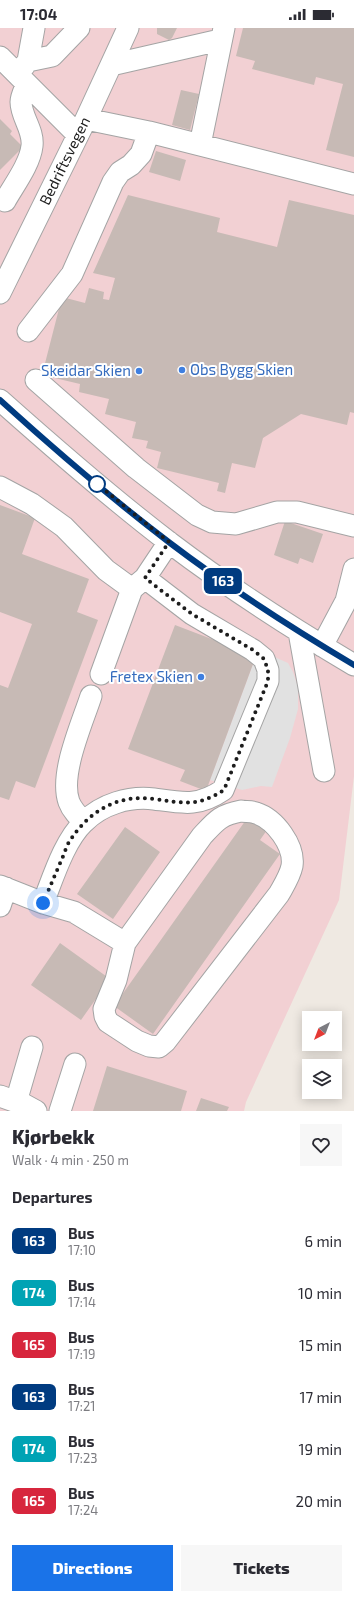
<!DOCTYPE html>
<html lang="en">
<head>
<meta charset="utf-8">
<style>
	body { margin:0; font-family:"Exo 2",sans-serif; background:#f7f7f7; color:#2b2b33; height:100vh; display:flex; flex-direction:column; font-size:15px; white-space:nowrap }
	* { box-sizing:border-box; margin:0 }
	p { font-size:13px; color:#7c7c81 }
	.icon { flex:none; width:22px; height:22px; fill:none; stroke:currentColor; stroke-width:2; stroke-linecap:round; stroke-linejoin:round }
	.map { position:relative; height:1083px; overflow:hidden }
	.details { display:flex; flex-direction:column; background:#fff; flex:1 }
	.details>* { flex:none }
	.badge { padding:0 8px; border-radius:6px; font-size:14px; line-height:26px }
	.needle { width:26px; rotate:222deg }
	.controls { position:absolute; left:302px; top:983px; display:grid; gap:8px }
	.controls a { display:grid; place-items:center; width:40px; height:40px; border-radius:0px; background:#fff; box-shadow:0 2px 10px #0003; font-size:20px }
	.you { position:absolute; width:20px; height:20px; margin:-10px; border:3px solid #fff; border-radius:50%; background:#1a73e8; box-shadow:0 0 0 6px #1a73e833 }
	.map>.badge { position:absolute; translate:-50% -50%; box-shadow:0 0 0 2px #fff }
	h2 { padding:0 12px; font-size:15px; line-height:36px }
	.round { display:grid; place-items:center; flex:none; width:42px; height:42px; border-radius:0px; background:#f7f7f7 }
	.head { display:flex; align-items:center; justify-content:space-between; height:68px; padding:0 12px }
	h1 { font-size:19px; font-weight:800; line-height:30px }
	.cta { display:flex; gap:8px; margin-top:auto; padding:8px 12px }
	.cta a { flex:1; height:46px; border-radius:0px; background:#1a73e8; color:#fff; font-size:16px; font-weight:800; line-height:46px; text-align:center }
	.cta a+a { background:#f7f7f7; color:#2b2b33 }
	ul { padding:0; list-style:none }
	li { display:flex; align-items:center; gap:12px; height:52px; padding:0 12px }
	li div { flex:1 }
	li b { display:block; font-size:15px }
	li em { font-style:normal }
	li .badge { min-width:44px; font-weight:700; text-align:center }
	.status { display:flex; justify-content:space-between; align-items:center; height:28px; padding:0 20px; background:#fff; direction:ltr }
	.status svg { height:11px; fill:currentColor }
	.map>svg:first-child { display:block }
	.commercial { fill:#f2d0d3 }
	.parking { fill:#e1e1e1 }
	.building { fill:#c7bab5 }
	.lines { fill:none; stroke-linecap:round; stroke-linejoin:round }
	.minor-casing { stroke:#a4a4a4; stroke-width:23 }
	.minor { stroke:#fff; stroke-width:21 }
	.line-casing { stroke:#fff; stroke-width:9 }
	.line { stroke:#003b80; stroke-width:6 }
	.walk { stroke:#1d1d1d; stroke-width:4; stroke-dasharray:0 7.2 }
	.shop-dot { fill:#3f7fe0; stroke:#fff; stroke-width:1.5 }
	.stop-dot { fill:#fff; stroke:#003b80; stroke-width:2 }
	.labels { text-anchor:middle; stroke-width:4; stroke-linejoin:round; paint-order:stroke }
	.street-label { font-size:15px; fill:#1d1d1d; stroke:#fff }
	.shop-label { font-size:15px; fill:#366cbe; stroke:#fff; text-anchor:end }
</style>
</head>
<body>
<div class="status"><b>17:04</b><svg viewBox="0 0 49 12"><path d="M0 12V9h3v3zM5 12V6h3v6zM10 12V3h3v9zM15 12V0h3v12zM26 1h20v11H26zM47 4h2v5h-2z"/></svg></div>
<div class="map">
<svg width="354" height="1083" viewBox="0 0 354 1083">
	<rect width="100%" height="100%" fill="#efe9e2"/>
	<path class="commercial" d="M 0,0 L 354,0 L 354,748 L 339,872 L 246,1074 L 244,1083 L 0,1083 Z"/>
	<path class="parking" d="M 270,627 L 288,635 L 293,644 L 298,659 L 298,681 L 290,710 L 272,759 L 261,758 L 242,762 L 210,752 L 256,628 Z"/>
	<path class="building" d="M 157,0 L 177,0 L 172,10 L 169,12 L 157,6 Z
		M 243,0 L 354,0 L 354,129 L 326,122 L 343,56 L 316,49 L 314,57 L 252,41 L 255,33 L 236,28 Z
		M 181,62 L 199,66 L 190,102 L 172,97 Z
		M 0,91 L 12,103 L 10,106 L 23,119 L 0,142 Z
		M 156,123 L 186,132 L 180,153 L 149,144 Z
		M 128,167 L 220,190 L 217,204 L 277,219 L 289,172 L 354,187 L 354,385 L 350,384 L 347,397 L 301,386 L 263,410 L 255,440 L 232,435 L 225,465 L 217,463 L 219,455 L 157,440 L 161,424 L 146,420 L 148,413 L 132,410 L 136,394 L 105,386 L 109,371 L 79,364 L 80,356 L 42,347 L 62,269 L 85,275 L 89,260 L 104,264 L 103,271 L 109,272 L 115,250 L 93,245 Z
		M 0,477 L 35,490 L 22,526 L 89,551 L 77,584 L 98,592 L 35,760 L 16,753 L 9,772 L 0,769 L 0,657 L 8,660 L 32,596 L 0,584 Z
		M 285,493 L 323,506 L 313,535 L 300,530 L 298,536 L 274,527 Z
		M 175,597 L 256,628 L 206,763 L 180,753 L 185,742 L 128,721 Z
		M 248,789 L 267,802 L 260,812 L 280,826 L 153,1006 L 114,978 Z
		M 125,799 L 160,824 L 113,891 L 77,866 Z
		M 60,915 L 110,951 L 81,992 L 31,957 Z
		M 107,1038 L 187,1063 L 181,1083 L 93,1083 Z
		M 201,1070 L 229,1079 L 227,1083 L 196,1083 Z"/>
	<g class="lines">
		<g class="minor-casing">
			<path id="minor" d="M 0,29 L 77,106
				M 28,33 L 52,28 L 79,0
				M 111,37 L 220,12
				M 21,42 L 28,33 L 34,0
				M 86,91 L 149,104 L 354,156
				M 200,117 L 224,0
				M 5,173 C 14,157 30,136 32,118 C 34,102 21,89 21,74 C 21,68 25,61 27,56
				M 0,265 L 86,91 L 128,0
				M 28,303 L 72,246 L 113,154 L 120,144 L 131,137 L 141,126 L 149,104
				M 36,352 L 136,440 L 197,487 L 212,494 L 236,496 L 277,484 L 297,484 L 354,498
				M 0,372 C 55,421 111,470 170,515 C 228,559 290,599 354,637
				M 0,459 L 32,476 L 64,499 L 106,542 L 132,561
				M 299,604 L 324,743
				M 322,618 L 346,573 L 354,541
				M 101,646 L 132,561 L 145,550 L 169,514
				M 241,783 C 245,784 251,783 256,785 C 275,791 295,818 292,838 C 290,848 284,857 279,866 L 165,1014 L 159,1019 L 149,1018 L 137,1013 L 108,994 L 105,988 L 104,981 L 116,952 L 125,915 L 202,808 C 216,793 220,787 241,783 Z
				M 84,794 C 78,788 72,782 69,774 C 59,746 82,696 91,668
				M 0,858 L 43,875 L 74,884 L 125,915
				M 43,875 C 53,850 64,813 84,794 C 102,776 129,768 154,771 C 183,775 198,779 223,762 L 268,653 L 268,642 L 264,631 L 253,622 L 192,586 L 145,550
				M 0,878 L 6,860
				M 0,1068 L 25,1077 L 36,1083
				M 16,1074 L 32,1019
				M 60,1083 L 75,1036"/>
		</g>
		<use href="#minor" class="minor"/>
	</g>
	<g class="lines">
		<g class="line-casing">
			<path id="line" d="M 0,372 C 55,422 111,470 170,515 C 228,559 290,599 354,637"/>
		</g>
		<use href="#line" class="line"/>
		<path class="walk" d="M 43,875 C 49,861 55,847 61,833 C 64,827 66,819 69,814 C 89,783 117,766 154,771 C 183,775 198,779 224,762 L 268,653 L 268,642 L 264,631 L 253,622 L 192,586 L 145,550 L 169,514 L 97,456"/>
	</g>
	<g class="shop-dot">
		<circle cx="182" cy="342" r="4"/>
		<circle cx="139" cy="343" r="4"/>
		<circle cx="201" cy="649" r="4"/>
	</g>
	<circle class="stop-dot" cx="97" cy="456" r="8"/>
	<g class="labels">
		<g class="street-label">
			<text transform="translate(65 133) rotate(-64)" y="5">Bedriftsvegen</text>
		</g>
		<g class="shop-label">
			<text x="190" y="347" text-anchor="start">Obs Bygg Skien</text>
			<text x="131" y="348">Skeidar Skien</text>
			<text x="193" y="654">Fretex Skien</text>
		</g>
	</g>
</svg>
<div class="controls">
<a><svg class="needle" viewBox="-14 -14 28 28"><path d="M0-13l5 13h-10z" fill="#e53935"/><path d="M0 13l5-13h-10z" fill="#7c7c81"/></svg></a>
<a><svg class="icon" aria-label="layers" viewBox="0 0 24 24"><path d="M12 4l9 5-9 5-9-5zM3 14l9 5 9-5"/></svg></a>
</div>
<div class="you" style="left:43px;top:875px"></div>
<b class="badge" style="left:223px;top:553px;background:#003b80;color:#fff">163</b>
</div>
<section class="details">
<div class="head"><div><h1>Kjørbekk</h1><p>Walk · 4 min · 250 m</p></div><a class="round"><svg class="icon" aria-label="heart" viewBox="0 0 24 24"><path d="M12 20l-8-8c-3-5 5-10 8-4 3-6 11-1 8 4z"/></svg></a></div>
<h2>Departures</h2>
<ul>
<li><span class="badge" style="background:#003b80;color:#fff">163</span><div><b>Bus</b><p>17:10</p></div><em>6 min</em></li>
<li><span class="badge" style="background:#00a3b4;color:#fff">174</span><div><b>Bus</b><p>17:14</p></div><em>10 min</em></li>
<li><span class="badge" style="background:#d7263d;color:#fff">165</span><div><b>Bus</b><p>17:19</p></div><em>15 min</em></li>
<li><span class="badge" style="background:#003b80;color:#fff">163</span><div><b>Bus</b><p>17:21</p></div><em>17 min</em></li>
<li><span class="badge" style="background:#00a3b4;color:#fff">174</span><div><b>Bus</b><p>17:23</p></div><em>19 min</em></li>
<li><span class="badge" style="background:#d7263d;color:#fff">165</span><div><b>Bus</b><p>17:24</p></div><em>20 min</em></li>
</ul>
<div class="cta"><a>Directions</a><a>Tickets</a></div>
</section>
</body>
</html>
